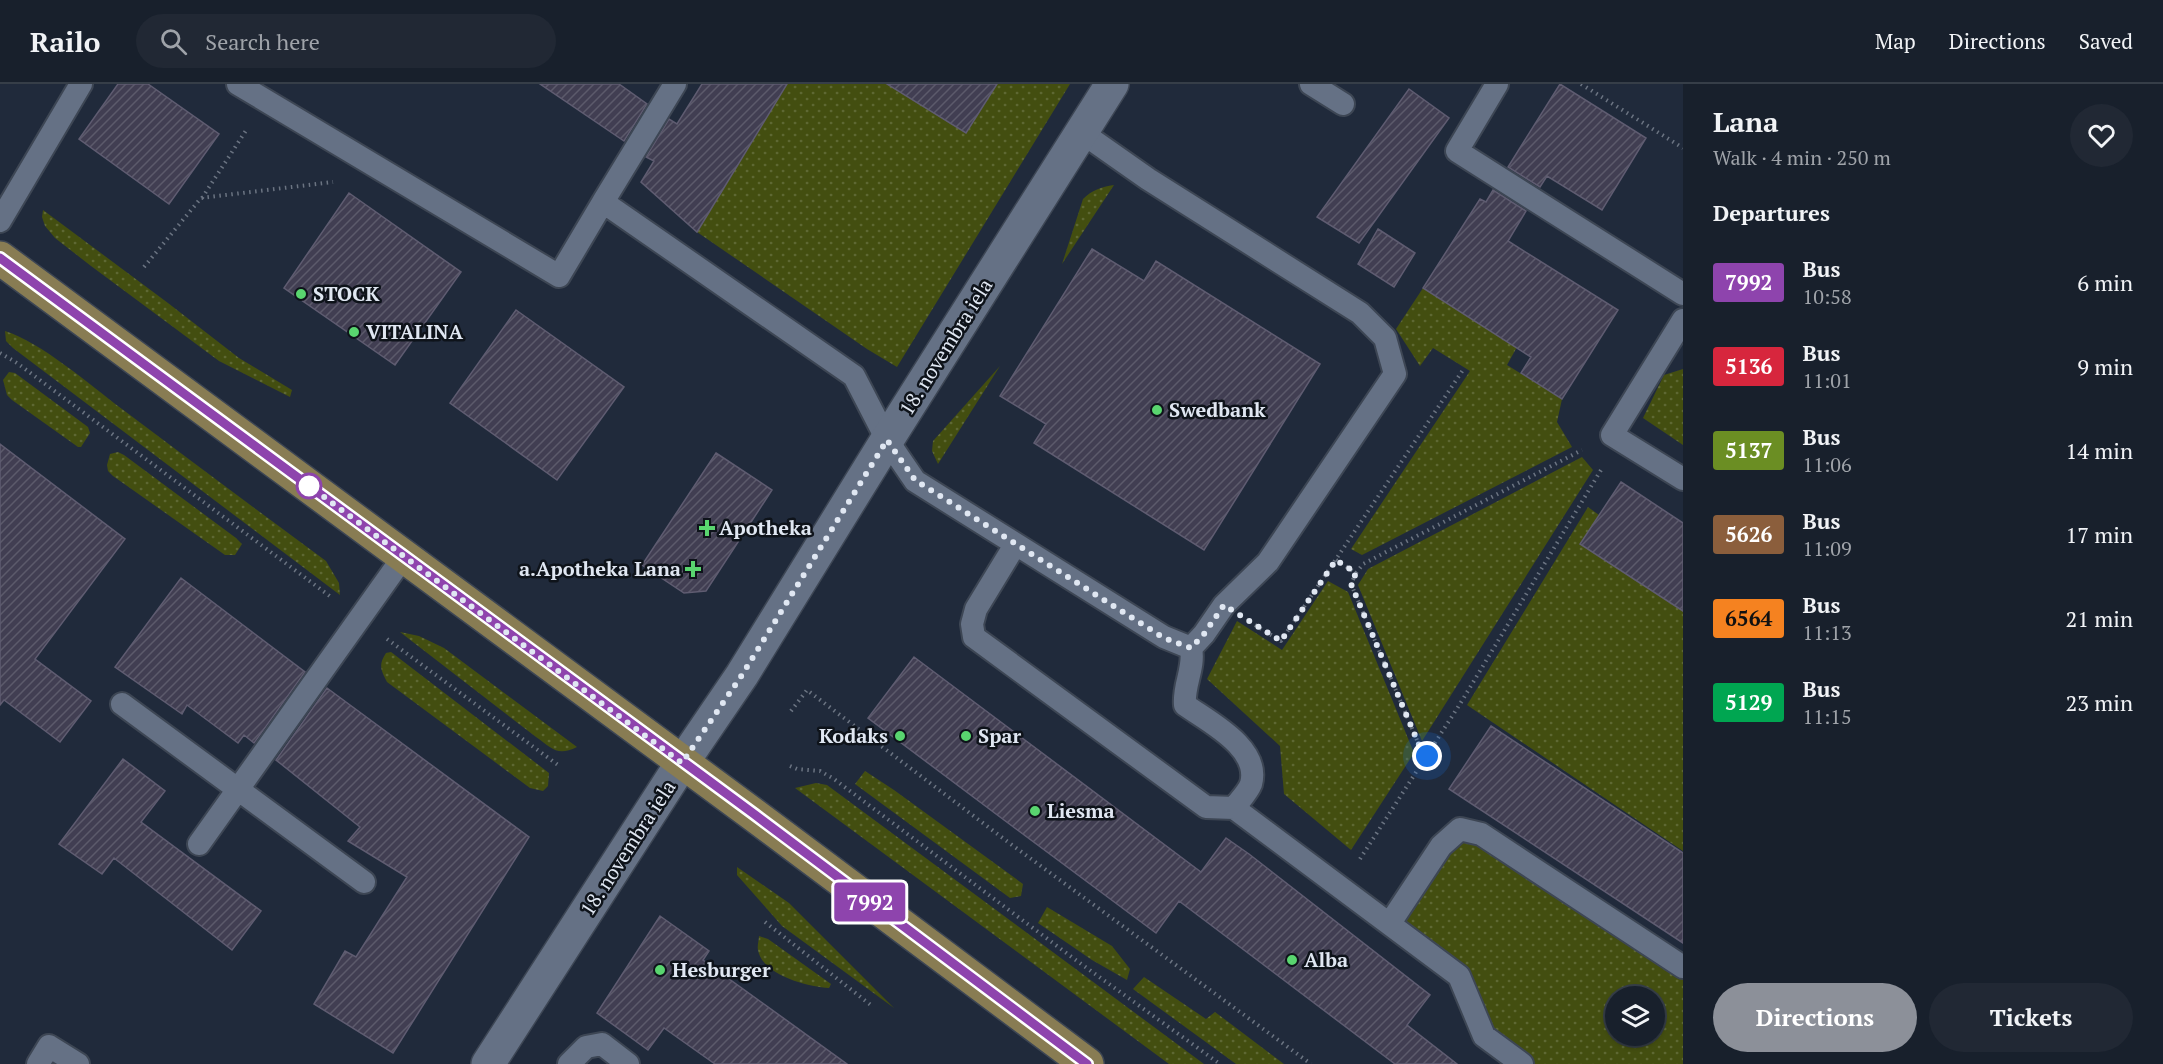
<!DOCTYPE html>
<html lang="en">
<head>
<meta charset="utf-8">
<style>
	body { margin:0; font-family:"PT Serif",serif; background:#212834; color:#f1f3f6; height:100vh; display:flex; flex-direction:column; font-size:22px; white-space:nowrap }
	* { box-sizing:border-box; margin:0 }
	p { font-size:20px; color:#9fa3a9 }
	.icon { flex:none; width:33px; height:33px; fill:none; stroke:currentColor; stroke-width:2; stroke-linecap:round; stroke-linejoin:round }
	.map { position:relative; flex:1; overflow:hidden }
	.panel { display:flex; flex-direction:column; background:#18202c; width:480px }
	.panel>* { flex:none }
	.badge { padding:0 12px; border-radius:4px; font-size:21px; line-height:39px }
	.controls { position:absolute; left:1605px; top:902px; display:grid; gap:12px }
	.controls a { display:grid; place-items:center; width:60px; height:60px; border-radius:50%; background:#18202c; box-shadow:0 2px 4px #0004,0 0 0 2px #363e48; font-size:30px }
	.you { position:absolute; width:30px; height:30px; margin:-15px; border:4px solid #fff; border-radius:50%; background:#1a73e8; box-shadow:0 0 0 9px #1a73e833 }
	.map>.badge { position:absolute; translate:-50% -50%; box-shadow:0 0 0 3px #fff }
	h2 { padding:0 30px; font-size:22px; line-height:54px }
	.round { display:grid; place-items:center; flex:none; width:63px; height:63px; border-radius:32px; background:#212834 }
	.headline { display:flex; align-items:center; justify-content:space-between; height:102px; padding:0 30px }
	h1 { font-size:28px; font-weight:600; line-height:45px }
	.button { display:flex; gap:12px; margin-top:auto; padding:12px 30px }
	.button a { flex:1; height:69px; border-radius:36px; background:#8c9099; color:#fff; font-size:24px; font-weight:600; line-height:69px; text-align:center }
	.button a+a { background:#212834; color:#f1f3f6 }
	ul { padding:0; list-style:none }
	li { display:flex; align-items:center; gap:18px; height:84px; padding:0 30px }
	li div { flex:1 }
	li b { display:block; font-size:22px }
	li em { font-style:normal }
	li .badge { min-width:66px; font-weight:700; text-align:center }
	header { display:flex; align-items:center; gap:36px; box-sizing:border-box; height:84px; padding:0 30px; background:#18202c; border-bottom:2px solid #363e48 }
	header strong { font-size:28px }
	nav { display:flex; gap:33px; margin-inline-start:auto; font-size:21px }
	.search { width:420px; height:54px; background:#212834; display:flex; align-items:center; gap:15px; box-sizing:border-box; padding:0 21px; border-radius:33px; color:#9fa3a9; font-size:22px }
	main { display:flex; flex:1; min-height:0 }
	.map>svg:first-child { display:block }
	.grass { fill:url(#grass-dots); fill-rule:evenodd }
	.building { fill:url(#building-hatch); stroke:#5f5c71; stroke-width:1.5 }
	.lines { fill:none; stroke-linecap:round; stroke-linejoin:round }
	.service-casing { stroke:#3d4654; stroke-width:26 }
	.minor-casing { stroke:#3d4654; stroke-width:36 }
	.primary-casing { stroke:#3d4654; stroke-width:36 }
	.path { stroke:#6b7482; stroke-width:4; stroke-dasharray:1.5 4.5; stroke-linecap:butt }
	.service { stroke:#657185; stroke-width:22 }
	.minor { stroke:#657185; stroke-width:33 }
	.primary { stroke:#887c53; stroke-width:33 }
	.line-casing { stroke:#fff; stroke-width:14 }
	.line { stroke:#8e44ad; stroke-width:9 }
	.walk { stroke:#e0e7f2; stroke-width:6; stroke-dasharray:0 10.8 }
	.poi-dot { fill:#59d56f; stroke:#0e131a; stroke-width:2 }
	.stop-dot { fill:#fff; stroke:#8e44ad; stroke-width:3 }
	.labels { text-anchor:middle; stroke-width:5; stroke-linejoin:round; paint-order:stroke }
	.poi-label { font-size:20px; font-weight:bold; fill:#e0e7f2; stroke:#0e131a; text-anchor:start }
	.street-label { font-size:20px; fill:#e0e7f2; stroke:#0e131a }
</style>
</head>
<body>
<header>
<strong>Railo</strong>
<div class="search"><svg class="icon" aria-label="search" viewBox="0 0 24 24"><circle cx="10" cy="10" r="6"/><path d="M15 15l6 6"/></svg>Search here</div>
<nav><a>Map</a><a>Directions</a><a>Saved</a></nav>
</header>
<main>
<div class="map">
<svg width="1683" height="980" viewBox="0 0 1683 980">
	<defs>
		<pattern id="grass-dots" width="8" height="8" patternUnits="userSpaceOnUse" patternTransform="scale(1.5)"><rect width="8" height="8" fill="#434e10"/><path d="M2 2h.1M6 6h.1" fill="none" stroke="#5e6833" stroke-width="1.8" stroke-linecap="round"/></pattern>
		<pattern id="building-hatch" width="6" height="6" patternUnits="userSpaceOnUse" patternTransform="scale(1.5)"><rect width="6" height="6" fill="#413e52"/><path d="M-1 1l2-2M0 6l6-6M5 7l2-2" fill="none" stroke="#5c5a6b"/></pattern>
	</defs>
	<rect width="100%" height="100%" fill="#202a3b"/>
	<path class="grass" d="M 787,0 L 890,0 L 966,49 L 997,0 L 1070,0 L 897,283 L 867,265 L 697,148 Z
		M 1114,101 L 1062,180 L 1083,115 C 1092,106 1101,103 1114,101 Z
		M 43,126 L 168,219 L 239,274 L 292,306 L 290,313 L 219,277 L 91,182 L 55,154 L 45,142 L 42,133 Z
		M 1423,204 L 1517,263 L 1507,281 L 1562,315 L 1557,338 L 1572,363 L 1362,471 L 1351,465 L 1470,287 L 1433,264 L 1420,282 L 1396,245 Z
		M 5,247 C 42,259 89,300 122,325 C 190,376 258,427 326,477 L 339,499 L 340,511 L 13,264 L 6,257 Z
		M 1000,282 L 938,380 L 932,367 L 933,357 Z
		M 1683,285 L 1683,361 L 1643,334 L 1664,291 Z
		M 9,288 L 15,289 L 88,343 L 90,349 L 81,363 L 78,363 L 12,316 L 7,311 L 3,296 Z
		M 118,368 L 124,371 L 236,454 L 242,460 L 235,471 L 225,471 L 113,392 L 108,387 L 107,381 L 110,370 Z
		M 1582,373 L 1593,386 L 1422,657 L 1358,501 L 1368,485 Z
		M 1588,423 L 1599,431 L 1683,526 L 1683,767 L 1467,621 Z
		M 1328,497 L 1348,508 L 1414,669 L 1351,766 L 1284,710 L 1280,662 L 1207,595 L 1237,537 L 1282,566 Z
		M 400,548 L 419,552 L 444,564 L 577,663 C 557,673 552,664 536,653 Z
		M 391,568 L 549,689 L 548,702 L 543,707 L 530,704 L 387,598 C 381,586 378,581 386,569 Z
		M 865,687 L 894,706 L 1023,800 L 1021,812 L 1010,814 L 855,700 Z
		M 816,699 L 827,701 L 1204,980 L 1169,980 L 795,704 Z
		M 1460,745 L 1683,883 L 1683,980 L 1522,980 L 1484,952 L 1459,892 L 1390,839 ZM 1616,912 L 1654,912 L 1654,951 L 1616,951 Z
		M 737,783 L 789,819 L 894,924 L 782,842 L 737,791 Z
		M 1047,823 L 1112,862 L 1130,885 L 1127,896 L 1092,876 L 1038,839 Z
		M 759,852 L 768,855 L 831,900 L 829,904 C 808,903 762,891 758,866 C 757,862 759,856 759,852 Z
		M 1144,893 L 1206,935 L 1215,928 L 1284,980 L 1236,980 L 1133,905 Z"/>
	<path class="building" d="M 118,0 L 148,0 L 219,50 L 169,120 L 79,55 Z
		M 540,0 L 619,0 L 647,20 L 624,57 Z
		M 702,0 L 787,0 L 697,148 L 641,98 L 654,77 L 646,73 L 669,35 L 677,40 Z
		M 887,0 L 997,0 L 966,49 Z
		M 1560,0 L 1646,54 L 1602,126 L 1547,92 L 1540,103 L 1508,83 Z
		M 1409,5 L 1449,34 L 1359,159 L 1317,133 Z
		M 1493,106 L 1526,127 L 1508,157 L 1618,226 L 1562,315 L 1521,289 L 1531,273 L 1423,204 L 1480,115 L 1486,118 Z
		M 349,109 L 461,188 L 395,281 L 284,204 Z
		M 1378,145 L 1415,169 L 1394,203 L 1358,180 Z
		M 1092,165 L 1144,197 L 1156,177 L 1320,280 L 1204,466 L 1034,359 L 1046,340 L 1000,312 Z
		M 516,226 L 624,303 L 557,396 L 450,319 Z
		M 0,360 L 125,455 L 35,575 L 91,617 L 60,658 L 4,616 L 0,621 Z
		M 716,369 L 772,406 L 706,507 L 684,509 L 642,481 Z
		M 1621,398 L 1683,439 L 1683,527 L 1580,460 Z
		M 181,494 L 305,588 L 254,659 L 244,651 L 238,659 L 187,621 L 182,630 L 115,583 Z
		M 914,573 L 1201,788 L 1226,754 L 1249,770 L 1430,911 L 1407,941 L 1457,980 L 1395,980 L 1179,817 L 1156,849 L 1004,736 L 868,634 Z
		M 327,604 L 529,753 L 393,969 L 314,920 L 345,867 L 356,873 L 407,793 L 348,757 L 360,743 L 276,676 Z
		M 1491,642 L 1683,769 L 1683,859 L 1449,705 Z
		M 123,675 L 165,707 L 141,738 L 261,827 L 232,866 L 114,774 L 102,790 L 59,760 Z
		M 660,832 L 709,867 L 703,876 L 847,980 L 715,980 L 664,944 L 648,966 L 597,929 Z"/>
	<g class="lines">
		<g class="service-casing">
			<path id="service" d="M 238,0 L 559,192 L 603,118 L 854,292 L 887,356 L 915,397 L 1164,553 L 1191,564 L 1204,550 L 1224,521 L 1268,478 L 1395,290 L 1385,254 L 1360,229 L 1148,95 L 1081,48
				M 1311,0 L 1343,20
				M 1497,0 L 1457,67 L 1683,210
				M 603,118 L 675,0
				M 0,137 L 81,0
				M 1683,236 L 1612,351 L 1683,395
				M 1015,461 L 976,525 L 972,540 L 974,553 L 1206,723 L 1234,724 L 1459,892 L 1484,952 L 1522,980
				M 1191,564 C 1195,584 1183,601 1185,621 C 1209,638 1261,664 1251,700 C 1248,708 1239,717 1234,724
				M 122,620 L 364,798
				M 199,760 L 404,472
				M 1390,839 L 1441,762 L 1460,745 L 1481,750 L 1683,883
				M 38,980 L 49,962 L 78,980
				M 569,980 L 586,963 L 602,960 L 628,980"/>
		</g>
		<g class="minor-casing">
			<path id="minor" d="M 488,980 L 682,679 L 742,591 L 887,356 L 1112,0"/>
		</g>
		<g class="primary-casing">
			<path id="primary" d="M 0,174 L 754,731 L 1087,980"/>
		</g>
		<path class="path" d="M 1581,0 L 1683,64
			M 202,114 L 247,45
			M 144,183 L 201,114 L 333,98
			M 0,269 L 17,279 L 331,513
			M 1336,476 L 1356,489 L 1363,480 L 1582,366
			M 1356,489 L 1351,500 L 1422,668 L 1427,672
			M 1255,541 L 1281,557 L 1463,286
			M 387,555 L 558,681
			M 791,627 L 807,606 L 1008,758 L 1311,980
			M 790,682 L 797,685 L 820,687 L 834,695 L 1073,874 L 1220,980
			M 1360,775 L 1460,620 L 1601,386
			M 765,838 L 872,922"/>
		<use href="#service" class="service"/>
		<use href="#minor" class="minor"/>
		<use href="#primary" class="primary"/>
	</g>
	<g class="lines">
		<g class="line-casing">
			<path id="line" d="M 0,174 L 754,730 L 1087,980"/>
		</g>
		<use href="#line" class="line"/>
		<path class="walk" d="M 309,402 L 308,401 L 682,679 L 742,591 L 887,356 L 915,396 L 1164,554 L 1191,564 L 1204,550 L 1224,521 L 1281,557 L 1336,476 L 1356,489 L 1351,500 L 1422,668 L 1427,672"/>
	</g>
	<g class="poi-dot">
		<circle cx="301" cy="210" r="6"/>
		<circle cx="354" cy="248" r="6"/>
		<circle cx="1157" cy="326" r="6"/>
		<path d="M704 435h6v6h6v6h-6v6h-6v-6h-6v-6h6z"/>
		<path d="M690 476h6v6h6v6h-6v6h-6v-6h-6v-6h6z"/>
		<circle cx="900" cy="652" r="6"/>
		<circle cx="966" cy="652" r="6"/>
		<circle cx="1035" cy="727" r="6"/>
		<circle cx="1292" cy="876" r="6"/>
		<circle cx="660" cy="886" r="6"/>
	</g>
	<circle class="stop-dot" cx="309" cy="402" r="12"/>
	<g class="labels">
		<g class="poi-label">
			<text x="313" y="217">STOCK</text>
			<text x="366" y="255">VITALINA</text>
			<text x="1169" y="333">Swedbank</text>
			<text x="719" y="451">Apotheka</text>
			<text x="681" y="492" text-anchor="end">a.Apotheka Lana</text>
			<text x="888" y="659" text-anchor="end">Kodaks</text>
			<text x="978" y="659">Spar</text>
			<text x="1047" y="734">Liesma</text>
			<text x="1304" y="883">Alba</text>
			<text x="672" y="893">Hesburger</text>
		</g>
		<g class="street-label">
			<text transform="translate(946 263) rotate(-58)" y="7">18. novembra iela</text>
			<text transform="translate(628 764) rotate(-57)" y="7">18. novembra iela</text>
		</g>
	</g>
</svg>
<div class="controls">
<a><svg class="icon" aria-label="layers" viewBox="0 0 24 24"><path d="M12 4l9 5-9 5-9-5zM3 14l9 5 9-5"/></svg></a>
</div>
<div class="you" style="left:1427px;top:672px"></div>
<b class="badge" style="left:870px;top:818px;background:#8e44ad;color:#fff">7992</b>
</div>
<section class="panel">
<div class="headline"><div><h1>Lana</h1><p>Walk · 4 min · 250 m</p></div><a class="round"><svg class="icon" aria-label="heart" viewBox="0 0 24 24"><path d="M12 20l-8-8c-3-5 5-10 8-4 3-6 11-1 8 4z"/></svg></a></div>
<h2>Departures</h2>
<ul>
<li><span class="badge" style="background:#8e44ad;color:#fff">7992</span><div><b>Bus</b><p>10:58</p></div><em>6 min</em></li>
<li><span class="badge" style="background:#d7263d;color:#fff">5136</span><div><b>Bus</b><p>11:01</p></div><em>9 min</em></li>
<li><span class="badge" style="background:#6b8e23;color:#fff">5137</span><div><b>Bus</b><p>11:06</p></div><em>14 min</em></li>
<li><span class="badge" style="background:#8b5e3c;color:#fff">5626</span><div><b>Bus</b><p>11:09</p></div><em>17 min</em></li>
<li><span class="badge" style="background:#f58220;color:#111">6564</span><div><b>Bus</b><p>11:13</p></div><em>21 min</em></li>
<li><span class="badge" style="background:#00a651;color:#fff">5129</span><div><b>Bus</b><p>11:15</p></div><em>23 min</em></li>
</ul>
<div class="button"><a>Directions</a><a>Tickets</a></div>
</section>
</main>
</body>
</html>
